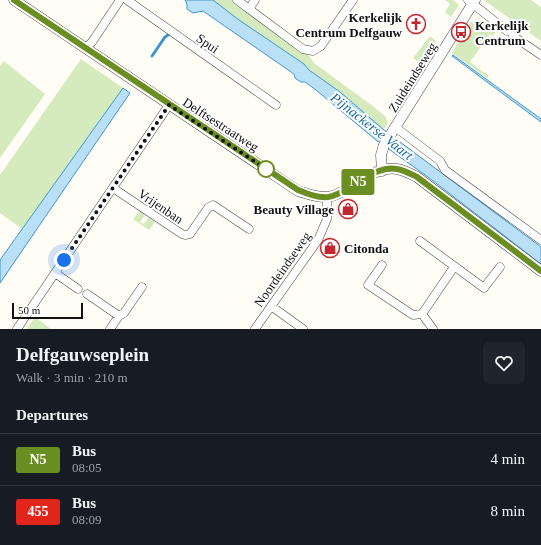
<!DOCTYPE html>
<html lang="en">
<head>
<meta charset="utf-8">
<style>
	body { margin:0; font-family:Georgia,serif; background:#20242c; color:#f1f3f6; height:100vh; display:flex; flex-direction:column; font-size:15px; white-space:nowrap }
	* { box-sizing:border-box; margin:0 }
	p { font-size:13px; color:#9ea1a6 }
	.icon { flex:none; width:22px; height:22px; fill:none; stroke:currentColor; stroke-width:2; stroke-linecap:round; stroke-linejoin:round }
	.map { position:relative; height:329px; overflow:hidden }
	.side { display:flex; flex-direction:column; background:#171b24; flex:1 }
	.side>* { flex:none }
	.badge { padding:0 8px; border-radius:3px; font-size:14px; line-height:26px }
	.scale { position:absolute; left:12px; bottom:10px; width:71px; box-sizing:border-box; padding-left:4px; border:2px solid #111; border-top:0; font-size:11px; line-height:14px; white-space:nowrap; color:#111; -webkit-text-stroke:3px #fff; paint-order:stroke }
	.you { position:absolute; width:20px; height:20px; margin:-10px; border:3px solid #fff; border-radius:50%; background:#1a73e8; box-shadow:0 0 0 6px #1a73e833 }
	.map>.badge { position:absolute; translate:-50% -50%; box-shadow:0 0 0 2px #fff }
	h2 { padding:0 16px; font-size:15px; line-height:36px }
	.round { display:grid; place-items:center; flex:none; width:42px; height:42px; border-radius:6px; background:#20242c }
	.overview { display:flex; align-items:center; justify-content:space-between; height:68px; padding:0 16px }
	h1 { font-size:19px; font-weight:600; line-height:30px }
	ul { padding:0; list-style:none }
	li { display:flex; align-items:center; gap:12px; height:52px; padding:0 16px; border-top:1px solid #363941 }
	li div { flex:1 }
	li b { display:block; font-size:15px }
	li em { font-style:normal }
	li .badge { min-width:44px; font-weight:700; text-align:center }
	.map>svg:first-child { display:block }
	.green { fill:#d5ebbd }
	.water { fill:#b9e0f7; stroke:#3f96cf }
	.lines { fill:none; stroke-linecap:round; stroke-linejoin:round }
	.stream { stroke:#3f96cf; stroke-width:3 }
	.minor-casing { stroke:#444; stroke-width:9 }
	.tertiary-casing { stroke:#444; stroke-width:11 }
	.minor { stroke:#fff; stroke-width:8 }
	.tertiary { stroke:#fff; stroke-width:10 }
	.line-casing { stroke:#fff; stroke-width:9 }
	.line { stroke:#6b8e23; stroke-width:6 }
	.walk { stroke:#111; stroke-width:4; stroke-dasharray:0 7.2 }
	.stop-dot { fill:#fff; stroke:#6b8e23; stroke-width:2 }
	.labels { text-anchor:middle; stroke-width:4; stroke-linejoin:round; paint-order:stroke }
	.poi-label { font-size:13px; font-weight:bold; fill:#111; stroke:#fff; text-anchor:end }
	.street-label { font-size:13px; fill:#111; stroke:#fff }
	.water-label { font-size:14px; font-style:italic; fill:#1768a6; stroke:#fff }
</style>
</head>
<body>
<div class="map">
<svg width="541" height="329" viewBox="0 0 541 329">
	<rect width="100%" height="100%" fill="#fffdf5"/>
	<path class="green" d="M 213,0 L 232,0 L 309,56 L 314,63 L 374,107 L 385,116 L 388,123 L 384,129 C 368,120 355,105 341,93 C 329,83 314,76 304,64 L 239,20 Z
		M 445,0 L 453,0 L 459,5 L 451,17 L 445,12 L 450,4 Z
		M 486,0 L 531,0 L 541,7 L 541,41 L 485,1 Z
		M 480,20 L 496,31 L 493,36 L 490,34 L 470,62 L 489,76 L 487,78 L 452,53 L 471,22 L 477,25 Z
		M 430,36 L 436,41 L 422,64 L 413,58 Z
		M 81,59 L 123,88 L 22,229 L 0,213 L 0,175 Z
		M 4,61 L 45,94 L 0,158 L 0,66 Z
		M 140,211 L 145,215 L 140,222 L 144,224 L 149,217 L 155,222 L 149,230 L 133,219 Z
		M 35,317 L 51,329 L 27,329 Z"/>
	<path class="water" d="M 185,0 L 213,0 L 239,20 L 304,64 L 309,70 L 340,92 L 384,130 L 541,247 L 541,264 L 428,177 L 376,140 L 316,90 L 305,82 L 301,82 L 295,78 L 294,74 L 203,11 L 193,13 L 187,9 L 187,4 Z
		M 453,55 L 541,119 L 541,122 L 452,56 Z
		M 123,88 L 130,93 L 0,283 L 0,260 Z"/>
	<g class="lines">
		<path class="stream" d="M 152,56 L 165,37 L 171,33"/>
		<g class="minor-casing">
			<path id="minor" d="M 127,0 L 276,105
				M 237,0 L 303,49 L 313,51 L 321,46 L 353,0
				M 468,0 L 507,31
				M 249,9 L 255,0
				M 513,36 L 541,55
				M 85,48 L 92,42 L 120,0
				M 395,127 L 440,161 L 445,170 L 541,240
				M 113,188 L 182,234 L 185,235 L 190,234 L 208,208 L 213,205 L 249,229
				M 420,241 L 484,288 L 500,267
				M 382,265 L 368,285 L 413,315 L 422,314 L 433,329
				M 55,273 L 78,289
				M 87,294 L 119,316
				M 271,306 L 303,329
				M 422,314 L 454,267
				M 17,329 L 169,105
				M 110,329 L 119,316 L 124,313 L 142,287
				M 255,329 L 318,240 L 327,219 L 327,197"/>
		</g>
		<g class="tertiary-casing">
			<path id="tertiary" d="M 14,0 L 298,191 C 308,194 318,198 328,197 C 336,196 342,192 348,188 C 363,180 379,166 397,169 C 404,170 411,174 417,177 L 541,271
				M 382,171 L 381,155 L 384,145 L 475,0"/>
		</g>
		<use href="#minor" class="minor"/>
		<use href="#tertiary" class="tertiary"/>
	</g>
	<g class="lines">
		<g class="line-casing">
			<path id="line" d="M 14,0 L 298,190 C 308,194 318,198 328,197 C 336,196 342,192 348,188 C 363,180 379,166 397,169 C 404,170 411,174 417,177 L 541,271"/>
		</g>
		<use href="#line" class="line"/>
		<path class="walk" d="M 64,260 L 169,105 L 266,169"/>
	</g>
	<defs>
		<g id="church-ring" transform="scale(1)"><circle r="9.5" fill="#fff" stroke="#c4262e" stroke-width="1.5"/><path d="M-1.2-6h2.4v3.5h3.3v2.4h-3.3V6h-2.4V-.1h-3.3v-2.4h3.3Z" fill="#c4262e"/></g>
		<g id="bus-ring" transform="scale(1)"><circle r="9.5" fill="#fff" stroke="#c4262e" stroke-width="1.5"/><path d="M-5-6H5V4H4V6H2V4H-2V6H-4V4H-5ZM-3.5-4V0h7V-4ZM-3.5 1.2v1.5H-2V1.2ZM2 1.2v1.5H3.5V1.2Z" fill="#c4262e"/></g>
		<g id="shop-ring" transform="scale(1)"><circle r="9.5" fill="#fff" stroke="#c4262e" stroke-width="1.5"/><path d="M-5-2.5h2.3a2.7 3.5 0 0 1 5.4 0H5L5.5 6h-11ZM-1.5-2.5h3a1.5 2.3 0 0 0-3 0Z" fill="#c4262e"/></g>
	</defs>
	<g fill-rule="evenodd">
		<use href="#church-ring" x="416" y="24"/>
		<use href="#bus-ring" x="461" y="32"/>
		<use href="#shop-ring" x="348" y="209"/>
		<use href="#shop-ring" x="330" y="248"/>
	</g>
	<circle class="stop-dot" cx="266" cy="169" r="8"/>
	<g class="labels">
		<g class="poi-label">
			<text x="402" y="22">Kerkelijk<tspan x="402" dy="15">Centrum Delfgauw</tspan></text>
			<text x="475" y="30" text-anchor="start">Kerkelijk<tspan x="475" dy="15">Centrum</tspan></text>
			<text x="334" y="214">Beauty Village</text>
			<text x="344" y="253" text-anchor="start">Citonda</text>
		</g>
		<g class="street-label">
			<text transform="translate(208 43) rotate(35)" y="5">Spui</text>
			<text transform="translate(412 77) rotate(-58)" y="5">Zuideindseweg</text>
			<text transform="translate(221 124) rotate(33)" y="5">Delftsestraatweg</text>
			<text transform="translate(161 206) rotate(34)" y="5">Vrijenban</text>
			<text transform="translate(282 269) rotate(-55)" y="5">Noordeindseweg</text>
		</g>
		<g class="water-label">
			<text transform="translate(372 126) rotate(38)" y="5">Pijnackerse Vaart</text>
		</g>
	</g>
</svg>
<div class="scale">50 m</div>
<div class="you" style="left:64px;top:260px"></div>
<b class="badge" style="left:358px;top:182px;background:#6b8e23;color:#fff">N5</b>
</div>
<section class="side">
<div class="overview"><div><h1>Delfgauwseplein</h1><p>Walk · 3 min · 210 m</p></div><a class="round"><svg class="icon" aria-label="heart" viewBox="0 0 24 24"><path d="M12 20l-8-8c-3-5 5-10 8-4 3-6 11-1 8 4z"/></svg></a></div>
<h2>Departures</h2>
<ul>
<li><span class="badge" style="background:#6b8e23;color:#fff">N5</span><div><b>Bus</b><p>08:05</p></div><em>4 min</em></li>
<li><span class="badge" style="background:#e1251b;color:#fff">455</span><div><b>Bus</b><p>08:09</p></div><em>8 min</em></li>
</ul>
</section>
</body>
</html>
